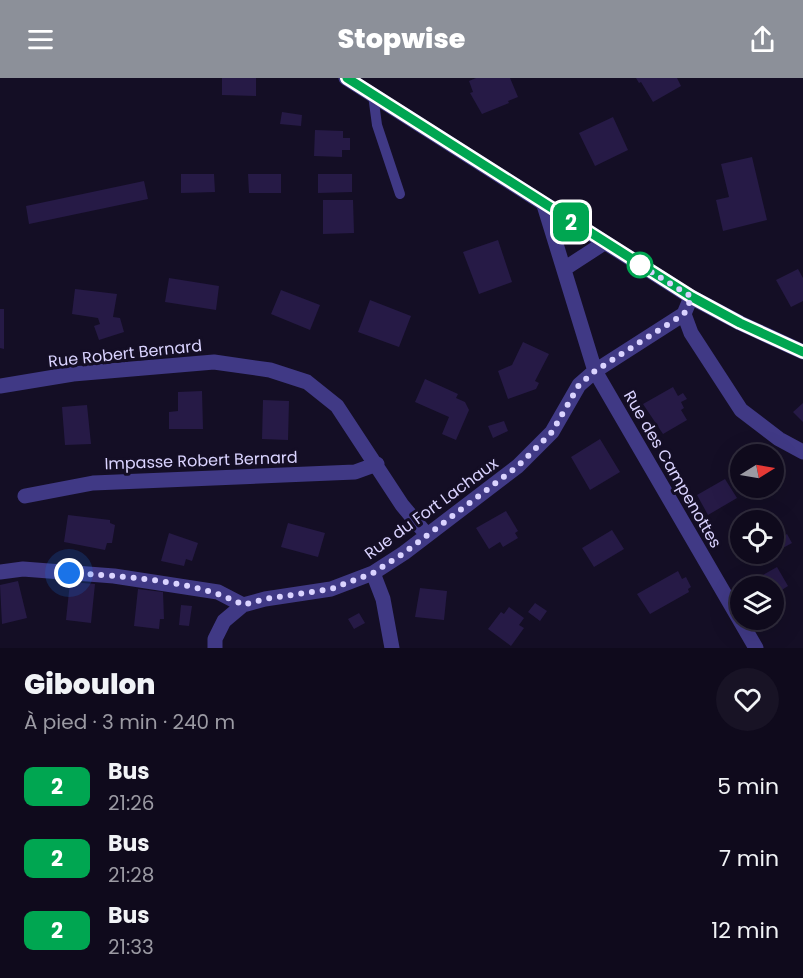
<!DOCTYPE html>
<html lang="fr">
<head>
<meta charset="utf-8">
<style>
	body { margin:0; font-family:Poppins,sans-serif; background:#181325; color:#f1f3f6; height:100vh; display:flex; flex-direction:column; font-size:22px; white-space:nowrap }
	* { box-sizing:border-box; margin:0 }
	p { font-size:20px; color:#9b9aa3 }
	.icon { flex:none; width:33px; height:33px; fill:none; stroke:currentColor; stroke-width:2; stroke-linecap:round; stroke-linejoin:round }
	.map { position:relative; height:570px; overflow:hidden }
	.details { display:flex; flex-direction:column; background:#0f0a1c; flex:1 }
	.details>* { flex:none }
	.badge { padding:0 12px; border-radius:9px; font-size:21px; line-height:39px }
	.needle { width:39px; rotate:79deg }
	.fabs { position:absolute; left:730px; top:366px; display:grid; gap:12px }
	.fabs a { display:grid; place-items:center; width:54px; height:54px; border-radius:50%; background:#0f0a1c; box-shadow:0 6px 24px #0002,0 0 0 2px #2f2b3b; font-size:30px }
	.you { position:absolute; width:30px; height:30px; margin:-15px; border:4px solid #fff; border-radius:50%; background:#1a73e8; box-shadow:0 0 0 9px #1a73e833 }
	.map>.badge { position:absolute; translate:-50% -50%; box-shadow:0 0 0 3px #fff }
	.round { display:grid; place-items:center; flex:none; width:63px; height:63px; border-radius:32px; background:#181325 }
	.overview { display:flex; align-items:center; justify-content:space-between; height:102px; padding:0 24px }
	h1 { font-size:28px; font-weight:800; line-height:45px }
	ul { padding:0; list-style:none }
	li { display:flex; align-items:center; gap:18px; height:72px; padding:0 24px }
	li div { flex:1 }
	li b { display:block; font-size:22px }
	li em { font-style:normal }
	li .badge { min-width:66px; font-weight:700; text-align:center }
	header { display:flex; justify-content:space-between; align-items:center; height:78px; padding:0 24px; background:#8c9099; color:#fff; font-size:27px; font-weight:800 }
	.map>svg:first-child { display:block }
	.building { fill:#261a46 }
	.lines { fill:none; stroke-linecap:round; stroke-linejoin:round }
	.service { stroke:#403985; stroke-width:10 }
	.minor { stroke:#403985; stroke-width:15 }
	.tertiary { stroke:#403985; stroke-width:15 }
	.line-casing { stroke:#fff; stroke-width:14 }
	.line { stroke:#00a651; stroke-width:9 }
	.walk { stroke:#dad3ff; stroke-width:6; stroke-dasharray:0 10.8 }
	.stop-dot { fill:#fff; stroke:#00a651; stroke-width:3 }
	.labels { text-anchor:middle; stroke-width:6; stroke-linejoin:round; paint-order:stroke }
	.street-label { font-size:16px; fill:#dad3ff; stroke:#140e25 }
</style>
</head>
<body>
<header><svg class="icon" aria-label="menu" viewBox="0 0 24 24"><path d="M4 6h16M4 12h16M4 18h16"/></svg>Stopwise<svg class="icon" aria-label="share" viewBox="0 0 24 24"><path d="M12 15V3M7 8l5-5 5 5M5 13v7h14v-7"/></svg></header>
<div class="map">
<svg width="803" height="570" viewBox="0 0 803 570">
	<rect width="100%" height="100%" fill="#140e25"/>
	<path class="building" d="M 222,0 L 256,0 L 256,18 L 222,17 Z
		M 476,0 L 510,0 L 518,19 L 508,23 L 509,25 L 482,36 L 470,15 L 473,14 L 469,3 Z
		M 636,0 L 677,0 L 681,8 L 653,24 L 641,4 L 639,5 Z
		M 282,34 L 302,37 L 301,48 L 280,46 Z
		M 613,39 L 628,72 L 595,88 L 579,55 Z
		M 315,52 L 343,53 L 343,60 L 350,60 L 350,72 L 342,72 L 342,79 L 314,78 Z
		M 752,79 L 767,142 L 723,153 L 716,122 L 729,119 L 721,86 Z
		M 181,96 L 214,96 L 215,114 L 181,115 Z
		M 248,96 L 281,96 L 281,115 L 249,115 Z
		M 318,96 L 352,96 L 352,114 L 318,115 Z
		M 144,103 L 148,121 L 29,146 L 26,128 Z
		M 323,122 L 353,122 L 354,155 L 323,156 Z
		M 498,162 L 512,204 L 479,216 L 463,174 Z
		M 798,191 L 803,200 L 803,223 L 791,229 L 776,202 Z
		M 169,200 L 219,208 L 216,232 L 165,224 Z
		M 75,211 L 117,216 L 113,239 L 120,240 L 124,254 L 99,262 L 94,248 L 100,246 L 98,240 L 72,236 Z
		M 281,212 L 320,227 L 310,252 L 271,236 Z
		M 370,222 L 411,238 L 399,269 L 358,254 Z
		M 0,231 L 4,231 L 4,271 L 0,270 Z
		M 523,264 L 549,276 L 535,303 L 539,305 L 536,311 L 508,321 L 498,293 L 512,287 Z
		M 425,301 L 458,316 L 456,320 L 465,324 L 469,332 L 456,362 L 442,356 L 449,339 L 415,324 Z
		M 673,309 L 678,318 L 683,315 L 687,321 L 681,324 L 684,330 L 681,332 L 687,342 L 663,356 L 643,326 Z
		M 202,313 L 203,351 L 169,351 L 169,334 L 178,333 L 178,314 Z
		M 263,322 L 289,323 L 288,362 L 262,361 Z
		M 803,325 L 803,344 L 793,334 Z
		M 87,327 L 91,366 L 65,367 L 62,329 Z
		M 504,343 L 508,353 L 493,360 L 488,348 Z
		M 600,361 L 620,394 L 590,412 L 571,379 Z
		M 725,401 L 737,420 L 708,437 L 697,417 Z
		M 506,433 L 518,453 L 515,455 L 518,460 L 503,469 L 500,464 L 489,471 L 476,450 Z
		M 68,437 L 110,442 L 110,445 L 115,447 L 112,465 L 107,465 L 105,472 L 64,464 Z
		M 288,445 L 325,455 L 318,479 L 281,469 Z
		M 612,452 L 624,471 L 594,489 L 582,470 Z
		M 169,455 L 198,465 L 192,483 L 186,481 L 184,488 L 161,483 Z
		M 787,456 L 792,465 L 779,472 L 774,463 Z
		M 777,489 L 788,508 L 774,517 L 774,508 L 749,508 L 747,506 Z
		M 678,493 L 682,501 L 686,499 L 691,509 L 688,511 L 689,514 L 650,536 L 637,516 Z
		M 18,503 L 27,540 L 2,546 L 0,507 Z
		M 70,504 L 95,506 L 91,545 L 66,542 Z
		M 420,510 L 447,513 L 444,542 L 415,539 Z
		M 138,511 L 163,514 L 164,541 L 160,541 L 159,551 L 134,548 Z
		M 535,525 L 547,533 L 540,543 L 528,534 Z
		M 181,527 L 192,528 L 189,548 L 179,547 Z
		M 509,529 L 524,540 L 519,547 L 524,550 L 511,568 L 488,551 L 501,534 L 504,536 Z
		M 359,535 L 365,545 L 354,551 L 348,541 Z"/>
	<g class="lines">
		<path class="service" d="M 373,17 L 377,47 L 400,116"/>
		<path class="minor" d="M 544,127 L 595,293 L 684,236 L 691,219
			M 564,191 L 604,165
			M 684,236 L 691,255 L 741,332 L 779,361 L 803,374
			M 0,308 L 73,296 L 214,284 L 270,292 L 307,304 L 337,328 L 402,427 L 427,457
			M 25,418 L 93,405 L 355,394 L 377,386
			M 0,494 L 23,491 L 114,498 L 218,514 L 243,527
			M 373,495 L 383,521 L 392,570
			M 215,570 L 215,561 L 224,543 L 243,527 L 265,521 L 331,511 L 373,495 L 404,475 L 518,388 L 552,354 L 579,307 L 595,293 L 756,570"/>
		<path class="tertiary" d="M 346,0 L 691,219 L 740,245 L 803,274"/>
	</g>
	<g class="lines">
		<g class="line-casing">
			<path id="line" d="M 347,0 L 692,219 L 740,245 L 803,274"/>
		</g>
		<use href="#line" class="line"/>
		<path class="walk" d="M 69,495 C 121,498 197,502 243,527 L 265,521 L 331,511 L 373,495 L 404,475 L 518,388 L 552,354 L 579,307 L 595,293 L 684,236 L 692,219 L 640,187"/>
	</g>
	<circle class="stop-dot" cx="640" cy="187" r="12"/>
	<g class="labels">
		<g class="street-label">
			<text transform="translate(125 275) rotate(-6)" y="6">Rue Robert Bernard</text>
			<text transform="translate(201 382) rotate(-2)" y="6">Impasse Robert Bernard</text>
			<text transform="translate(673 391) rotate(60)" y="6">Rue des Campenottes</text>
			<text transform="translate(431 430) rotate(-36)" y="6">Rue du Fort Lachaux</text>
		</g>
	</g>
</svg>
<div class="fabs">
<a><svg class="needle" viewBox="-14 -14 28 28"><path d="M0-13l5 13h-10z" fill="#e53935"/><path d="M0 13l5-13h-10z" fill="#9b9aa3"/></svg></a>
<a><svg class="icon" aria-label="locate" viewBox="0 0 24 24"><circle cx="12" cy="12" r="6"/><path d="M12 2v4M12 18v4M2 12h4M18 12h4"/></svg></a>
<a><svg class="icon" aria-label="layers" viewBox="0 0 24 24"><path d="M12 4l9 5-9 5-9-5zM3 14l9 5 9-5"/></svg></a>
</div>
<div class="you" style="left:69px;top:495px"></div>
<b class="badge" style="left:571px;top:144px;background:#00a651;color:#fff">2</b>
</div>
<section class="details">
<div class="overview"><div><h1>Giboulon</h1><p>À pied · 3 min · 240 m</p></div><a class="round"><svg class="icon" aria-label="heart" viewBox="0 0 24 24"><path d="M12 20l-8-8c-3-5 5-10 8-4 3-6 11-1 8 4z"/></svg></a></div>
<ul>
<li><span class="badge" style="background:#00a651;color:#fff">2</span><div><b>Bus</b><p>21:26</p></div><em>5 min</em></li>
<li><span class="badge" style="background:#00a651;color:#fff">2</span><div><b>Bus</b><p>21:28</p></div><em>7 min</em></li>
<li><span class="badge" style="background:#00a651;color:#fff">2</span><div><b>Bus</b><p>21:33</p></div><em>12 min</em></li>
</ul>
</section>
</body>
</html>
